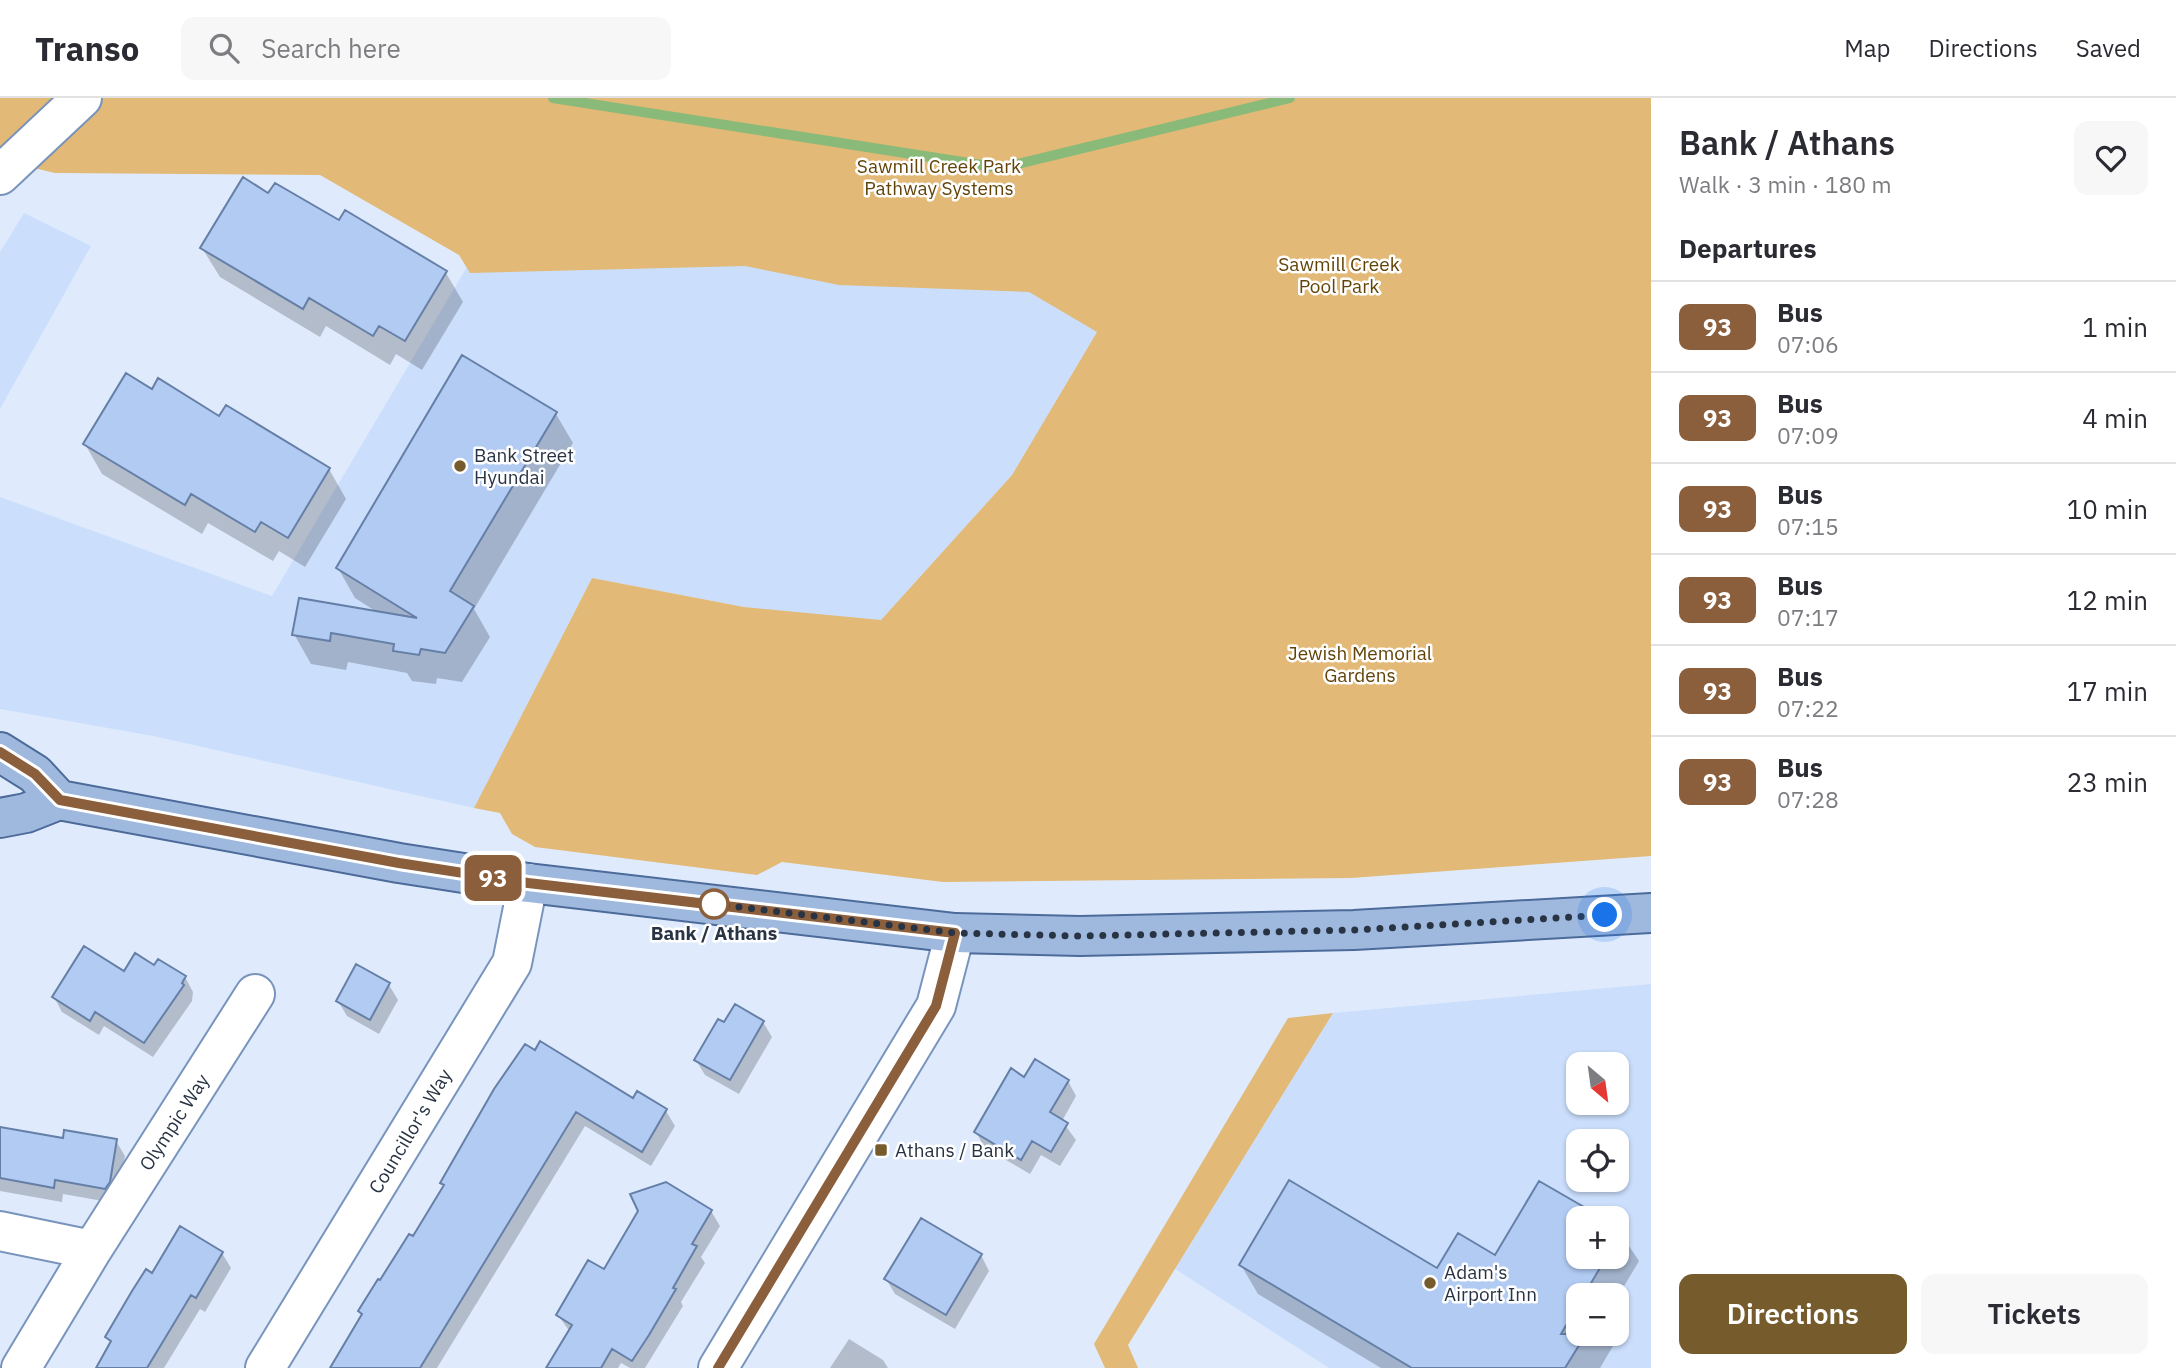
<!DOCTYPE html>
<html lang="en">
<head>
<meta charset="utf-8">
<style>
	body { margin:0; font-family:"IBM Plex Sans",sans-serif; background:#f7f7f7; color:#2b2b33; height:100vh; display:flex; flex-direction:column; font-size:26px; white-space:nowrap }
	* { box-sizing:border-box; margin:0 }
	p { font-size:23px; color:#7c7c81 }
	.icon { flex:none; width:38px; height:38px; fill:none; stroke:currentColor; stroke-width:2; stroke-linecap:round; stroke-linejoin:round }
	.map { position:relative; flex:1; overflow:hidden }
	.panel { display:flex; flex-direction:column; background:#fff; width:525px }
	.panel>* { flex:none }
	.badge { padding:0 14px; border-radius:10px; font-size:24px; line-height:46px }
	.needle { width:46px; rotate:151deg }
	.fabs { position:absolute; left:1566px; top:954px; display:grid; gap:14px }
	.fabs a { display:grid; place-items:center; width:63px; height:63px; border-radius:14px; background:#fff; box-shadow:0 2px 5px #0004; font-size:35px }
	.you { position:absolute; width:35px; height:35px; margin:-18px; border:5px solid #fff; border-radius:50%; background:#1a73e8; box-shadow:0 0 0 10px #1a73e833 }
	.map>.badge { position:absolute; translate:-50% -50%; box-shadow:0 0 0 4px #fff }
	h2 { padding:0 28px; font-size:26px; line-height:63px }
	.round { display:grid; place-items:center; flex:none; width:74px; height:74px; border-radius:14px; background:#f7f7f7 }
	.summary { display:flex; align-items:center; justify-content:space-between; height:119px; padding:0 28px }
	h1 { font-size:33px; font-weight:600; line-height:52px }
	.primary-button { display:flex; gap:14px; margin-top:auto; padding:14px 28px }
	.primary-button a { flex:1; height:80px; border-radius:14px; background:#765b2d; color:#fff; font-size:28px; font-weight:600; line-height:80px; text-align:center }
	.primary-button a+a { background:#f7f7f7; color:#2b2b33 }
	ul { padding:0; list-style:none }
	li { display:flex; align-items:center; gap:21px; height:91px; padding:0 28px; border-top:2px solid #e1e1e2 }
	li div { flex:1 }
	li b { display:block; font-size:26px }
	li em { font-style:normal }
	li .badge { min-width:77px; font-weight:700; text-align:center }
	header { display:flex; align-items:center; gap:42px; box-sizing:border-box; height:98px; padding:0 35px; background:#fff; border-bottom:2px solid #e1e1e2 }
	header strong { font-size:33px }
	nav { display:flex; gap:38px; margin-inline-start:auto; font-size:24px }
	.search { width:490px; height:63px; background:#f7f7f7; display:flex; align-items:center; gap:18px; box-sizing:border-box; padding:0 24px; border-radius:14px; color:#7c7c81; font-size:26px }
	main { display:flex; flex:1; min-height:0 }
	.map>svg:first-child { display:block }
	.built { fill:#cbdffd; fill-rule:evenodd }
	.green { fill:#e2b976 }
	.shadow { fill:#0003 }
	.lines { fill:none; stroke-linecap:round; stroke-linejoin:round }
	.stream { stroke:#89ba79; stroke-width:10 }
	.building { fill:#b1cbf3; stroke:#657fa6; stroke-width:2 }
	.minor-casing { stroke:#7994bc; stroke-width:42 }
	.major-casing { stroke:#4c6b9a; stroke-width:42 }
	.minor { stroke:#fff; stroke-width:38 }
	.major { stroke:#9fb8de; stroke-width:38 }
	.line-casing { stroke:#fff; stroke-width:16 }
	.line { stroke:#8b5e3c; stroke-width:10 }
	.walk { stroke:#283344; stroke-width:7; stroke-dasharray:0 12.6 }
	.poi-dot { fill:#765b2d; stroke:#fff; stroke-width:2.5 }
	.stop-dot { fill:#fff; stroke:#8b5e3c; stroke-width:3.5 }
	.labels { text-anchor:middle; stroke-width:5; stroke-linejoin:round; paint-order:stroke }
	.park-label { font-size:19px; fill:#624409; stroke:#fff }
	.poi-label { font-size:19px; fill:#283344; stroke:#fff; text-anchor:start }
	.stop-label { font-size:19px; font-weight:bold; fill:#283344; stroke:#fff }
	.street-label { font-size:19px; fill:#283344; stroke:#fff }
</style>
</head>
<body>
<header>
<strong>Transo</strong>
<div class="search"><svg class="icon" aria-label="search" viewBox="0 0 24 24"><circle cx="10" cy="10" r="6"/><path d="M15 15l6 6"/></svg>Search here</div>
<nav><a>Map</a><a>Directions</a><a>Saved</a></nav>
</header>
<main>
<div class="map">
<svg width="1651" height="1270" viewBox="0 0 1651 1270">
	<rect width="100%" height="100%" fill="#dfebfd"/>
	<path class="built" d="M 519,81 L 1173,106 L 1012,377 L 871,533 L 592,480 L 474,710 L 153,638 L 0,611 L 0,399 L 272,498 Z
		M 24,115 L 91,148 L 0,311 L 0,154 Z
		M 1651,886 L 1651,1270 L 1329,1270 L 1175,1171 L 1333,915 ZM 1578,966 L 1617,966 L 1617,1004 L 1578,1004 ZM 1578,1043 L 1617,1043 L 1617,1082 L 1578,1082 ZM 1578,1120 L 1617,1120 L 1617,1158 L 1578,1158 ZM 1578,1197 L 1617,1197 L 1617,1236 L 1578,1236 Z"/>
	<path class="green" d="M 0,0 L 1651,0 L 1651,758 L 1351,780 L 943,784 L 782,764 L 757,777 L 535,749 L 512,736 L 500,715 L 474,710 L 592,480 L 744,509 L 881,522 L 1012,377 L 1097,234 L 1029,194 L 839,187 L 745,168 L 470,175 L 459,157 L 320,77 L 55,75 L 0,62 Z
		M 1333,915 L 1128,1247 L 1138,1270 L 1105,1270 L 1094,1246 L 1288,920 Z"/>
	<path class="shadow" d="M 269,97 L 339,125 L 446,175 L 463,204 L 422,272 L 396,256 L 390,267 L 326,228 L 320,239 L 220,179 L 202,150 Z
		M 462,260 L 556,316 L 573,345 L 474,511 L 490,539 L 462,584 L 437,580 L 436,586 L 412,583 L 407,575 L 348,564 L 346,572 L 311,566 L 294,536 L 380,516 L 355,500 L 338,470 Z
		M 152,294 L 329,371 L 346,401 L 305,469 L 279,453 L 273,463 L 208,425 L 202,436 L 102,376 L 85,346 Z
		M 155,869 L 185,879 L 193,894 L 192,903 L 153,959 L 104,928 L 99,937 L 62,914 L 54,899 L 124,875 Z
		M 389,887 L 398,902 L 379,936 L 347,918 L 338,903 Z
		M 763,924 L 772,939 L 739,996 L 705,977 L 696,962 L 725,927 Z
		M 1025,981 L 1068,983 L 1076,998 L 1062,1023 L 1076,1042 L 1060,1068 L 1041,1057 L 1030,1076 L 984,1049 L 976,1034 Z
		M 638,995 L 666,1013 L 675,1028 L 651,1068 L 585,1028 L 437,1270 L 330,1270 L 363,1218 L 360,1213 L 413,1140 L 445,1089 L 442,1085 L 475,1025 L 633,1002 Z
		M 0,1031 L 65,1042 L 116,1043 L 125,1058 L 117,1100 L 114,1105 L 63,1096 L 62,1104 L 0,1093 Z
		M 1540,1085 L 1600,1120 L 1578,1120 L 1578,1158 L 1617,1158 L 1617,1130 L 1639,1163 L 1617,1200 L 1617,1197 L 1578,1197 L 1578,1236 L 1606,1236 L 1613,1248 L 1600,1270 L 1381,1270 L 1258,1196 L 1241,1167 L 1438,1172 L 1495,1159 Z
		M 711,1113 L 720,1128 L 701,1159 L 705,1165 L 681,1204 L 683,1208 L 645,1270 L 630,1270 L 621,1265 L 618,1270 L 548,1270 L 570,1234 L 558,1217 L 605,1174 Z
		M 222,1155 L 231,1170 L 205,1214 L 200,1211 L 164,1270 L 98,1270 L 111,1247 L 107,1239 L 153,1177 Z
		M 981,1157 L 989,1173 L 955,1231 L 895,1196 L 886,1181 Z
		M 849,1241 L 883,1262 L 888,1270 L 830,1270 Z"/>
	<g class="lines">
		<path class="stream" d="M 553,0 L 1001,70 L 1290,0"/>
	</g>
	<path class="building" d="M 243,79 L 268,95 L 275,85 L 339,122 L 345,112 L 447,173 L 405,243 L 379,228 L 373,238 L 309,200 L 303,211 L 200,150 Z
		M 462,257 L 557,314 L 450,493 L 474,508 L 445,555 L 421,551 L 419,557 L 393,553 L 394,546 L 331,535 L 330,543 L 292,537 L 299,500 L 417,520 L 336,470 Z
		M 126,275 L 152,291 L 158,280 L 219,318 L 226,307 L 330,370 L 288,440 L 261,424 L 255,434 L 191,396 L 185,407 L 83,346 Z
		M 84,848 L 124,873 L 135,855 L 154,867 L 158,861 L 186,878 L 182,885 L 184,887 L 144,945 L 95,914 L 90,923 L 52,899 Z
		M 356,866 L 390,885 L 370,922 L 336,903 Z
		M 735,906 L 764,923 L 730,982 L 694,962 L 718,921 L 724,924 Z
		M 540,943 L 633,1000 L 637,993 L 667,1011 L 642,1054 L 576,1014 L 420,1270 L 330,1270 L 362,1216 L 358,1213 L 378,1181 L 380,1182 L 409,1136 L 413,1138 L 444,1087 L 440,1085 L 494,991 L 525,946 L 535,952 Z
		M 1035,961 L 1069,982 L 1050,1014 L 1068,1025 L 1051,1054 L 1032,1043 L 1021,1062 L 974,1034 L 1011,970 L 1024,979 Z
		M 0,1029 L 63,1040 L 64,1032 L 117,1041 L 110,1084 L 105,1091 L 55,1082 L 54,1090 L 0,1080 Z
		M 1289,1082 L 1437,1170 L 1458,1135 L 1495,1157 L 1539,1083 L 1603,1120 L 1578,1120 L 1578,1158 L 1607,1158 L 1584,1197 L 1578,1197 L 1578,1207 L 1561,1236 L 1586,1236 L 1565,1270 L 1412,1270 L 1239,1167 Z
		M 666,1084 L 712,1112 L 692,1146 L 697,1148 L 673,1190 L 676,1191 L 649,1237 L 632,1263 L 612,1251 L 601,1270 L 546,1270 L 572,1227 L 556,1217 L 588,1162 L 604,1171 L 638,1113 L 630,1096 Z
		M 921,1120 L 982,1156 L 946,1217 L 884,1181 Z
		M 180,1128 L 223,1154 L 196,1200 L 191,1197 L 147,1270 L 96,1270 L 111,1243 L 105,1239 L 132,1193 L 146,1171 L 152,1175 Z"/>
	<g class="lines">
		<g class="minor-casing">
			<path id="minor" d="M 0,77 L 82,0
				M 0,1133 L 92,1152
				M 21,1270 L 92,1152 L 255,896
				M 265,1270 L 512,865 L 528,785
				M 718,1270 L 936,908 L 955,835"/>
		</g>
		<g class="major-casing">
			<path id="major" d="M 0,654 L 35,676 L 59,702
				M 0,720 L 26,715 L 59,702 L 399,765 L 528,785 L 955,835 L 1080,838 L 1354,832 L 1651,815"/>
		</g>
		<use href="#minor" class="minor"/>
		<use href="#major" class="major"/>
	</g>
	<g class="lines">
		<g class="line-casing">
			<path id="line" d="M 0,654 L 35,676 L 60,702 L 399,765 L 528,785 L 955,835 L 936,908 L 718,1270"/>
		</g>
		<use href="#line" class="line"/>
		<path class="walk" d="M 714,806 L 955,835 L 1080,838 L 1354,832 L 1605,817"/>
	</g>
	<g class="poi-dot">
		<circle cx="460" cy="368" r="7"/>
		<rect x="874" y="1045" width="14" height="14" rx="3.5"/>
		<circle cx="1430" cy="1185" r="7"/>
	</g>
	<circle class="stop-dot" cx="714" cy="806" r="14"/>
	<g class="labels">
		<g class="park-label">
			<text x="939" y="75">Sawmill Creek Park<tspan x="939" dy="22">Pathway Systems</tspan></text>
			<text x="1339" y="173">Sawmill Creek<tspan x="1339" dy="22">Pool Park</tspan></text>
			<text x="1360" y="562">Jewish Memorial<tspan x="1360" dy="22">Gardens</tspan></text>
		</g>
		<g class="poi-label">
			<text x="474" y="364">Bank Street<tspan x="474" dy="22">Hyundai</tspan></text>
			<text x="895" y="1059">Athans / Bank</text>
			<text x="1444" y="1181">Adam's<tspan x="1444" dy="22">Airport Inn</tspan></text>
		</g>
		<g class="stop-label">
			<text x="714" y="842">Bank / Athans</text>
		</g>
		<g class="street-label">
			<text transform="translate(174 1024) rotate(-57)" y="7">Olympic Way</text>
			<text transform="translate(410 1033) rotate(-59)" y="7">Councillor's Way</text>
		</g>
	</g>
</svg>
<div class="fabs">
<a><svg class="needle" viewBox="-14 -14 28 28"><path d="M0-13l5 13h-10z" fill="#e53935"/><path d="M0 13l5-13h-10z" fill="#7c7c81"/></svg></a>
<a><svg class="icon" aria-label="locate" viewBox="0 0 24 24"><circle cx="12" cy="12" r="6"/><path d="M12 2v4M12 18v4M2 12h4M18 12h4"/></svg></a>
<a>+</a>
<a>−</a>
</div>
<div class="you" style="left:1605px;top:817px"></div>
<b class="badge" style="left:493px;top:780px;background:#8b5e3c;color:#fff">93</b>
</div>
<section class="panel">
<div class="summary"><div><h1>Bank / Athans</h1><p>Walk · 3 min · 180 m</p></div><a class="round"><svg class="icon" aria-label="heart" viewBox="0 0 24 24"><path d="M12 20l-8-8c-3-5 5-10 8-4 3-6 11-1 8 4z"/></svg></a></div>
<h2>Departures</h2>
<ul>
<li><span class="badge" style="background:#8b5e3c;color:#fff">93</span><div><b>Bus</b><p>07:06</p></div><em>1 min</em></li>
<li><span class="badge" style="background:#8b5e3c;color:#fff">93</span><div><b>Bus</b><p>07:09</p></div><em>4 min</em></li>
<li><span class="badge" style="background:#8b5e3c;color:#fff">93</span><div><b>Bus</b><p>07:15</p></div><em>10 min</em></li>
<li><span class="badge" style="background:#8b5e3c;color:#fff">93</span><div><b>Bus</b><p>07:17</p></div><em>12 min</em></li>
<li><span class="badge" style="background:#8b5e3c;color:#fff">93</span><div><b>Bus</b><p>07:22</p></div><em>17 min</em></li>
<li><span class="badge" style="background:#8b5e3c;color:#fff">93</span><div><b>Bus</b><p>07:28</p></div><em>23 min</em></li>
</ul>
<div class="primary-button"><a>Directions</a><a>Tickets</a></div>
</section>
</main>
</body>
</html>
